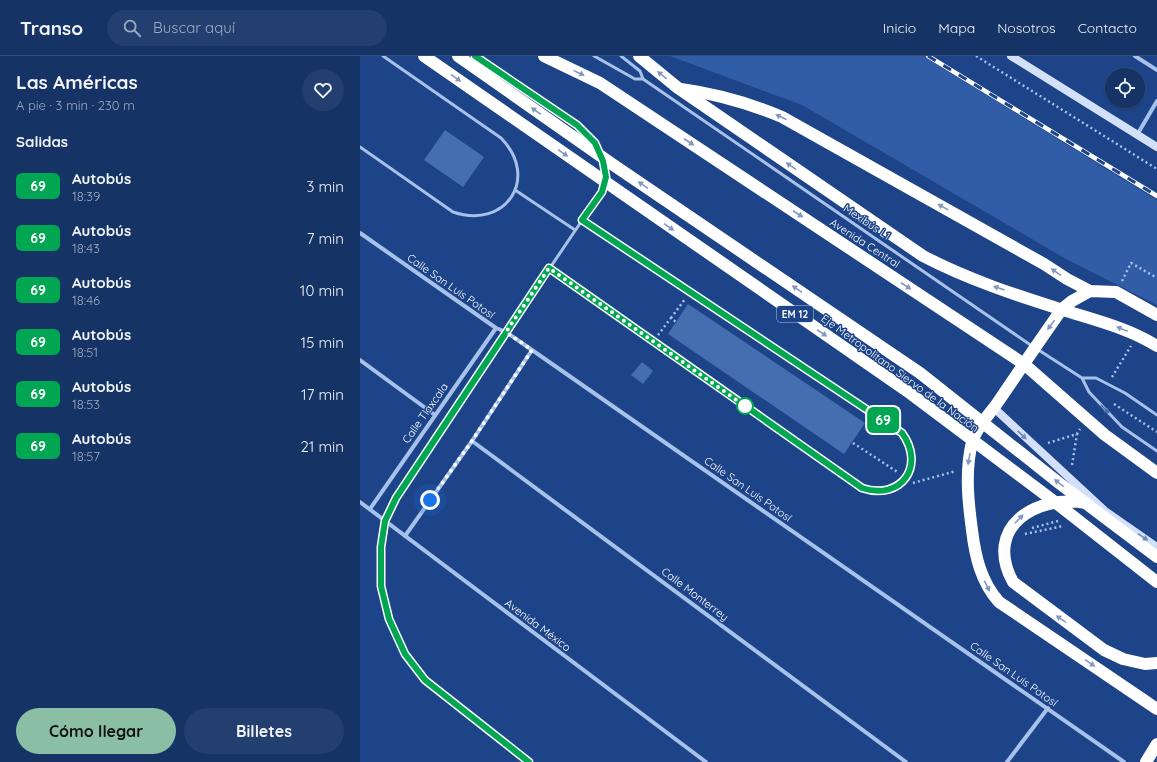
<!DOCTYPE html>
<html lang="es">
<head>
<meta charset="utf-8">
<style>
	body { margin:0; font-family:Quicksand,sans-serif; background:#233f6f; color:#f1f3f6; height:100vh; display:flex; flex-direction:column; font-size:15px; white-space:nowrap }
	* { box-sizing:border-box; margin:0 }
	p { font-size:13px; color:#9eaabf }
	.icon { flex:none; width:22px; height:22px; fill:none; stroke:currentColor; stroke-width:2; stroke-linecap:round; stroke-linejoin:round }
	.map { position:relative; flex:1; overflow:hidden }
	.details { display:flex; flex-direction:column; background:#163366; width:360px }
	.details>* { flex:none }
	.badge { padding:0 8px; border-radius:6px; font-size:14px; line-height:26px }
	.buttons { position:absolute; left:745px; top:12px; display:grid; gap:8px }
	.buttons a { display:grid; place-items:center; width:40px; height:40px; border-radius:50%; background:#163366; box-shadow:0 1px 3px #0004,0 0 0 1px #354e7a; font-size:20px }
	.you { position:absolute; width:20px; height:20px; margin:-10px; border:3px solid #fff; border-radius:50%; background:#1a73e8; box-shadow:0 0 0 6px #1a73e833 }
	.map>.badge { position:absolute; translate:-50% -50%; box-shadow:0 0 0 2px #fff }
	h2 { padding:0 16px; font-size:15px; line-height:36px }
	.round { display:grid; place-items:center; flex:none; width:42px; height:42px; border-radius:21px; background:#233f6f }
	.summary { display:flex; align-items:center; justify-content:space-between; height:68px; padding:0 16px }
	h1 { font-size:19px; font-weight:700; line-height:30px }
	.cta { display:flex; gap:8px; margin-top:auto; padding:8px 16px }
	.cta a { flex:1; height:46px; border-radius:24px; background:#8abfa5; color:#111; font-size:16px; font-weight:700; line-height:46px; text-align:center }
	.cta a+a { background:#233f6f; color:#f1f3f6 }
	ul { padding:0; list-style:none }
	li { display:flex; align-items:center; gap:12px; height:52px; padding:0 16px }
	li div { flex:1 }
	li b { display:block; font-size:15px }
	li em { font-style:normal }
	li .badge { min-width:44px; font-weight:700; text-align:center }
	header { display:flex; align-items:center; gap:24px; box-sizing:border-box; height:56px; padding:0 20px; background:#163366; border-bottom:1px solid #354e7a }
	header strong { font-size:19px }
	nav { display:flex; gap:22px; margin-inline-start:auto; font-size:14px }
	.search { width:280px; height:36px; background:#233f6f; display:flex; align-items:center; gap:10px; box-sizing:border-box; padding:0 14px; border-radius:22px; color:#9eaabf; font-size:15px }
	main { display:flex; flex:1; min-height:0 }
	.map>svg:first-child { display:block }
	.green { fill:#305da6 }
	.building { fill:#456eb1 }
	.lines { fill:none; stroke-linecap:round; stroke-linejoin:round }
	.path { stroke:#a7c1eb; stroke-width:2.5; stroke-dasharray:2 3; stroke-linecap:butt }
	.lane { stroke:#a7c1eb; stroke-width:3 }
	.street { stroke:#a7c1eb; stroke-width:4 }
	.secondary { stroke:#d3e0f9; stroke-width:8 }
	.highway { stroke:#fff; stroke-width:12 }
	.rail-casing { stroke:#fff; stroke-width:4.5 }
	.rail { stroke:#1d4488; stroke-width:3; stroke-dasharray:9; stroke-linecap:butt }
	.oneway { fill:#8398be }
	.oneway2 { fill:#4d70ab }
	.oneway3 { fill:#6f8abb }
	.line-casing { stroke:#fff; stroke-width:9 }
	.line { stroke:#00a651; stroke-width:6 }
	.walk { stroke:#fff; stroke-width:4; stroke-dasharray:0 7.2 }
	.stop-dot { fill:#fff; stroke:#00a651; stroke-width:2 }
	.labels { text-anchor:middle; stroke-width:3; stroke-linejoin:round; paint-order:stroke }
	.shield { fill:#1d4488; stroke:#bbc7db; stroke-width:1 }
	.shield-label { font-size:10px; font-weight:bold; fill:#fff }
	.street-label { font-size:11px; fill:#fff; stroke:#1d4488 }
</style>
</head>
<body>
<header>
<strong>Transo</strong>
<div class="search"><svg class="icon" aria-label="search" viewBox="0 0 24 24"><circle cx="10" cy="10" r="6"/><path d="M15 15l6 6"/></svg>Buscar aquí</div>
<nav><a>Inicio</a><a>Mapa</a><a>Nosotros</a><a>Contacto</a></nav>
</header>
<main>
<section class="details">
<div class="summary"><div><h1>Las Américas</h1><p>A pie · 3 min · 230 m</p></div><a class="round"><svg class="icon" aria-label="heart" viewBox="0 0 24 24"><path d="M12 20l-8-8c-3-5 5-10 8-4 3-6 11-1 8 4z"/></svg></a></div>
<h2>Salidas</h2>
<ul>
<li><span class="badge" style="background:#00a651;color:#fff">69</span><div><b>Autobús</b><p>18:39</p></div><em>3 min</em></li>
<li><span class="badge" style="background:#00a651;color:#fff">69</span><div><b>Autobús</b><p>18:43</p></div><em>7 min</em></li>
<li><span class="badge" style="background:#00a651;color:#fff">69</span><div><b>Autobús</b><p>18:46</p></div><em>10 min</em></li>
<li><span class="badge" style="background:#00a651;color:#fff">69</span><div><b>Autobús</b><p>18:51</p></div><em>15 min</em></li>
<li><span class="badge" style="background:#00a651;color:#fff">69</span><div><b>Autobús</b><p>18:53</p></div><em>17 min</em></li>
<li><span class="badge" style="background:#00a651;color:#fff">69</span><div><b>Autobús</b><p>18:57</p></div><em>21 min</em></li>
</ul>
<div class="cta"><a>Cómo llegar</a><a>Billetes</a></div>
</section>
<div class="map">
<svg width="797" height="706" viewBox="0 0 797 706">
	<rect width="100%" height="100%" fill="#1d4488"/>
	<path class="green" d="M 310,0 L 563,0 L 797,144 L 797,249 L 706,203 L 442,49 Z"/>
	<path class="building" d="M 85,74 L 124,101 L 103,131 L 64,104 Z
		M 328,248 L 505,367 L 484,398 L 308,278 Z
		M 282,306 L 293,315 L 283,328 L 271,319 Z"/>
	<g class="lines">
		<path class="path" d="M 616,0 L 797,113
			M 762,225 L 771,207 L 797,222
			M 311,262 L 325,243
			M 298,279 L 311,262 L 316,266
			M 752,321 L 771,290
			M 754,348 L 797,376
			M 493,387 L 539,417
			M 688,387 L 717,378 L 720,373
			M 712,409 L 717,378
			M 553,427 L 596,415
			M 672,472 L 698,465
			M 665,478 L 703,470"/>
		<path class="lane" d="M 115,0 C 141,17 226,68 237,92
			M 234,0 L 275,23 L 283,23
			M 261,0 L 280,15 L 283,23 L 672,290
			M 0,91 L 93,156 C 146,174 180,122 141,82 L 23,0
			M 244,106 L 246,122
			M 155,134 L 215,174
			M 189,212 L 502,432 C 541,445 566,410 542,377 L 222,164
			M 677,293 L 722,322 L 729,336 L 762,371 L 797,395
			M 722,322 L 736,322 L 765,337 L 797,359
			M 169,706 C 142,686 115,666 90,645 C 81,638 72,631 64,623 C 29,584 9,516 25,465 C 31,447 43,430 53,414 L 242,135 L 244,129"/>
		<path class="street" d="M 775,0 L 797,14
			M 777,79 L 797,45
			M 0,177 L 136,272 L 146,276 L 172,294 L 764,706
			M 0,304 L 75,359
			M 112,385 L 546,706
			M 0,446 L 346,706
			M 10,453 L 136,272
			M 45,480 L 112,385 L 172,294
			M 647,706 L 688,652"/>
		<path class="secondary" d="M 651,0 L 797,91
			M 634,352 L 745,455 L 797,491"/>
		<path class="highway" d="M 64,0 L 547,335 L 691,443 L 797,526
			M 98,0 L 252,108 L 560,317 L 699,427 L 797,501
			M 184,0 L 240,27 L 664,308 L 745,379 L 797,417
			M 279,0 L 318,32 L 563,200 C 607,223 655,239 703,254 C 735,264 768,272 797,290
			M 321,33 C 357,38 389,47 422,61 L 684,208 L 707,223 L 730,235 L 756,236 L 797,259
			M 730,235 L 712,245 L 702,253 C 680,284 659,315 638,346 C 629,359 617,370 612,386 C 605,415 608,445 612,474 C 615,500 621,526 639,546 L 797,653
			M 726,447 C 676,438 623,471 653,526 L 744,594 L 763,603 L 785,608 L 797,607
			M 786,706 L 797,688"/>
		<g class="rail-casing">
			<path id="rail" d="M 568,0 L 797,140"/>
		</g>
		<use href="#rail" class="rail"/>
	</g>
	<defs><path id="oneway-solid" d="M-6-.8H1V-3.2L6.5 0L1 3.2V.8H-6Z"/></defs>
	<g class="oneway">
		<use href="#oneway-solid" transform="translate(219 17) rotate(26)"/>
		<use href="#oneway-solid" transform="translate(302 19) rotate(-141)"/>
		<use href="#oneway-solid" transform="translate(96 22) rotate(35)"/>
		<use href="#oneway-solid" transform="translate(176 55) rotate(-145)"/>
		<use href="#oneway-solid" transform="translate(421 61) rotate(-155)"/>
		<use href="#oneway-solid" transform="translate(329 86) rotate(33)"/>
		<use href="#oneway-solid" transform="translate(203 97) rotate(35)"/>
		<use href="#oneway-solid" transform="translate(431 110) rotate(-146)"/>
		<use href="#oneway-solid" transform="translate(283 129) rotate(-146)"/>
		<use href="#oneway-solid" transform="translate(583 151) rotate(-151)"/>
		<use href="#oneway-solid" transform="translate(438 158) rotate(33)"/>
		<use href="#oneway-solid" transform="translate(309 171) rotate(35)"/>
		<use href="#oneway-solid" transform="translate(696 216) rotate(-145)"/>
		<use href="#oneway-solid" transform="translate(546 230) rotate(33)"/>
		<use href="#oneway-solid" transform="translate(639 232) rotate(-161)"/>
		<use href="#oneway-solid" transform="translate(437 233) rotate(-146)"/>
		<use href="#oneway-solid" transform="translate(691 269) rotate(126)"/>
		<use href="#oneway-solid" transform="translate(762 273) rotate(-158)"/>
		<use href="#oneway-solid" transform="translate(462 277) rotate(35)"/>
		<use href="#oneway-solid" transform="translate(609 403) rotate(100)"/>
		<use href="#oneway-solid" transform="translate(699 427) rotate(-142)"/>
		<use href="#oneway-solid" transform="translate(659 463) rotate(-46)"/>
		<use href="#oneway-solid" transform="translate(627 530) rotate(64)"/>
		<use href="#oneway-solid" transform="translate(701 563) rotate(-145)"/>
		<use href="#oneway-solid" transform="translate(730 607) rotate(34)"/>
	</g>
	<use class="oneway2" href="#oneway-solid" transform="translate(745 353) rotate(46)"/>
	<g class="oneway3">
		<use href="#oneway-solid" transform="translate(662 379) rotate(43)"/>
		<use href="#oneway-solid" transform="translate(783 481) rotate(34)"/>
	</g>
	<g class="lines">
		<g class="line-casing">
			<path id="line" d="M 115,0 L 217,69 L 235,87 L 243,105 L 246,121 L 242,136 L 222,164 L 542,377 C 566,410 541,445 502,432 L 189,212 L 36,442 L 25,465 L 21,491 L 21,530 L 29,563 L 45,598 L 65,624 L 169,706"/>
		</g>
		<use href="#line" class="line"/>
		<path class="walk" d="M 70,444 L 112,385 L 172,294 L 146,276 L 189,212 L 385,350"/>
	</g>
	<circle class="stop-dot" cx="385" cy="350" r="8"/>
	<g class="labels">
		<rect class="shield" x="417" y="250" width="36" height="16" rx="3"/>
		<g class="shield-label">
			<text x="435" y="262">EM 12</text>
		</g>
		<g class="street-label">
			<text transform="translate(507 166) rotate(34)" y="4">Mexibús L1</text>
			<text transform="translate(505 187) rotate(33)" y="4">Avenida Central</text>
			<text transform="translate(91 230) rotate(35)" y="4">Calle San Luis Potosí</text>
			<text transform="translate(540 317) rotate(36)" y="4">Eje Metropolitano Siervo de la Nación</text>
			<text transform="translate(65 357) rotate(-55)" y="4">Calle Tlaxcala</text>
			<text transform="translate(388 433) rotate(35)" y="4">Calle San Luis Potosí</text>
			<text transform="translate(335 538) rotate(37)" y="4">Calle Monterrey</text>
			<text transform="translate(178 569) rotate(37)" y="4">Avenida México</text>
			<text transform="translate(654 618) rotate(35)" y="4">Calle San Luis Potosí</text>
		</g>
	</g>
</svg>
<div class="buttons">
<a><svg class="icon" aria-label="locate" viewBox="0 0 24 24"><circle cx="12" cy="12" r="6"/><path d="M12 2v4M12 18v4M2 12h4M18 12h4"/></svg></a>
</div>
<div class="you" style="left:70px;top:444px"></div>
<b class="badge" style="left:523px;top:364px;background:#00a651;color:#fff">69</b>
</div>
</main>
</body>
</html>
